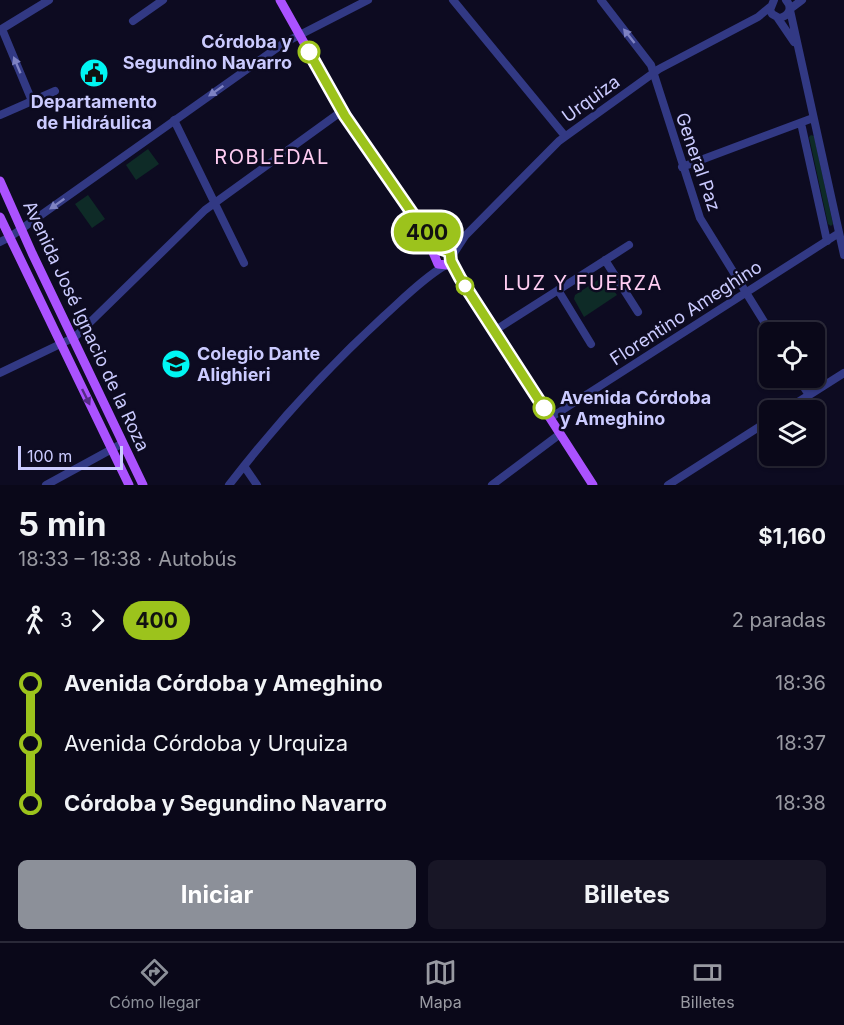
<!DOCTYPE html>
<html lang="es">
<head>
<meta charset="utf-8">
<style>
	body { margin:0; font-family:Inter,sans-serif; background:#181626; color:#f1f3f6; height:100vh; display:flex; flex-direction:column; font-size:22px; white-space:nowrap }
	* { box-sizing:border-box; margin:0 }
	p { font-size:20px; color:#999aa2 }
	.icon { flex:none; width:33px; height:33px; fill:none; stroke:currentColor; stroke-width:2; stroke-linecap:round; stroke-linejoin:round }
	.map { position:relative; height:485px; overflow:hidden }
	.details { display:flex; flex-direction:column; background:#0a0819; flex:1 }
	.details>* { flex:none }
	.badge { padding:0 12px; border-radius:20px; font-size:21px; line-height:39px }
	.tools { position:absolute; left:759px; top:322px; display:grid; gap:12px }
	.tools a { display:grid; place-items:center; width:66px; height:66px; border-radius:9px; background:#0a0819; box-shadow:0 2px 4px #0004,0 0 0 2px #2a2938; font-size:30px }
	.scale { position:absolute; left:18px; bottom:15px; width:105px; box-sizing:border-box; padding-left:6px; border:3px solid #cbcbff; border-top:0; font-size:16px; line-height:21px; white-space:nowrap; color:#cbcbff; -webkit-text-stroke:4px #0d0b21; paint-order:stroke }
	.map>.badge { position:absolute; translate:-50% -50%; box-shadow:0 0 0 3px #fff }
	.legs { display:flex; align-items:center; gap:9px; height:66px; padding:0 18px; font-size:20px }
	.legs p { margin-inline-start:auto }
	.head { display:flex; align-items:center; justify-content:space-between; height:102px; padding:0 18px }
	h1 { font-size:33px; font-weight:700; line-height:45px }
	.cta { display:flex; gap:12px; margin-top:auto; padding:12px 18px }
	.cta a { flex:1; height:69px; border-radius:9px; background:#8c9099; color:#fff; font-size:24px; font-weight:700; line-height:69px; text-align:center }
	.cta a+a { background:#181626; color:#f1f3f6 }
	ul { padding:0 18px; list-style:none }
	li { display:flex; align-items:center; gap:21px; height:60px; font-size:22px }
	li i { display:grid; place-items:center; width:9px; height:100%; margin:0 8px; background:currentColor }
	li i::after { content:''; width:15px; height:15px; margin:-8px; border:4px solid; border-radius:50%; background:#0a0819 }
	li p { margin-inline-start:auto }
	li:first-child i { background:linear-gradient(#0000 50%,currentColor 0) }
	li:last-child i { background:linear-gradient(currentColor 50%,#0000 0) }
	.menu { display:flex; justify-content:space-around; align-items:center; height:84px; border-top:2px solid #2a2938; background:#0a0819; font-size:16px; color:#999aa2 }
	.menu a { display:grid; justify-items:center; gap:3px }
	.menu .selected { color:#8c9099 }
	.map>svg:first-child { display:block }
	.green { fill:#0e2b27 }
	.lines { fill:none; stroke-linecap:round; stroke-linejoin:round }
	.minor { stroke:#323984; stroke-width:8 }
	.major { stroke:#ab52ff; stroke-width:9 }
	.oneway { fill:#7e82c2 }
	.oneway2 { fill:#542b85 }
	.line-1-casing { stroke:#fff; stroke-width:14 }
	.line-1 { stroke:#9cc31c; stroke-width:9 }
	.stop-1-dot { fill:#fff; stroke:#9cc31c; stroke-width:3 }
	.labels { text-anchor:middle; stroke-width:5; stroke-linejoin:round; paint-order:stroke }
	.stop-label { font-size:18px; font-weight:bold; fill:#cbcbff; stroke:#0d0b21; text-anchor:end }
	.street-label { font-size:18px; fill:#cbcbff; stroke:#0d0b21 }
	.poi-label { font-size:18px; font-weight:bold; fill:#cbcbff; stroke:#0d0b21 }
	.neighbourhood-label { font-size:20px; letter-spacing:1.5px; fill:#ffcdf2; stroke:#0d0b21 }
</style>
</head>
<body>
<div class="map">
<svg width="844" height="485" viewBox="0 0 844 485">
	<rect width="100%" height="100%" fill="#0d0b21"/>
	<path class="green" d="M 811,135 L 814,136 L 833,224 L 831,226 L 828,224 L 809,137 Z
		M 148,149 L 159,164 L 136,180 L 126,165 Z
		M 88,195 L 105,219 L 92,228 L 75,204 Z
		M 601,278 L 605,278 L 617,295 L 584,317 L 574,299 L 575,295 Z"/>
	<g class="lines">
		<path class="minor" d="M 453,0 L 565,136
			M 601,0 L 651,65 L 700,218 L 771,333
			M 774,0 L 770,10 L 772,14 L 779,18 C 789,16 793,8 786,0
			M 790,9 L 802,0
			M 790,10 L 844,255
			M 777,17 L 794,42
			M 133,21 L 163,0
			M 2,29 L 32,101
			M 0,30 L 49,0
			M 0,115 L 55,91
			M 174,120 L 244,263
			M 801,123 L 827,241
			M 682,167 L 813,118
			M 0,242 L 10,237 L 284,43 L 368,0
			M 452,256 L 465,236 L 559,141 L 659,69 L 758,17 L 770,7
			M 605,260 L 638,312
			M 558,290 L 591,344
			M 494,331 L 629,245
			M 0,373 L 75,337 L 205,210 L 342,111
			M 798,378 L 809,395
			M 784,411 L 844,373
			M 550,418 L 839,233
			M 244,466 L 257,485
			M 46,485 L 123,443
			M 229,485 C 276,424 327,368 384,316 C 403,299 421,280 444,266
			M 492,485 L 560,434
			M 668,485 L 770,420"/>
		<path class="major" d="M 280,0 L 345,116 L 419,223 L 443,249
			M 0,181 L 32,253 L 143,485
			M 0,217 L 129,485
			M 426,236 L 438,264 L 447,265 L 452,259 L 451,254 L 446,249 L 440,249 L 435,255
			M 451,261 L 460,278 L 593,485"/>
	</g>
	<defs><path id="oneway-solid" d="M-6-.8H1V-3.2L6.5 0L1 3.2V.8H-6Z" transform="scale(1.5)"/></defs>
	<g class="oneway">
		<use href="#oneway-solid" transform="translate(629 36) rotate(-128)"/>
		<use href="#oneway-solid" transform="translate(17 65) rotate(-113)"/>
		<use href="#oneway-solid" transform="translate(216 91) rotate(145)"/>
		<use href="#oneway-solid" transform="translate(57 204) rotate(145)"/>
	</g>
	<use class="oneway2" href="#oneway-solid" transform="translate(86 397) rotate(64)"/>
	<g class="lines">
		<g class="line-1-casing">
			<path id="line-1" d="M 309,52 L 345,116 L 419,223 L 442,249 L 450,252 L 451,261 L 460,278 L 544,408"/>
		</g>
		<use href="#line-1" class="line-1"/>
	</g>
	<defs>
		<g id="civic-disc" transform="scale(1.5)"><circle r="9.5" fill="#00f6f3" stroke="#0d0b21"/><path d="M-.6-6.5H3V-4.5H.6V-3L4-1V1h2V6H-6V1h2V-1L-.6-3ZM-1.2 2.5V6h2.4V2.5Z" fill="#111"/></g>
		<g id="school-disc" transform="scale(1.5)"><circle r="9.5" fill="#00f6f3" stroke="#0d0b21"/><path d="M0-5L7-2L0 1L-7-2ZM-4 1L0 2.5L4 1V4Q0 6-4 4Z" fill="#111"/></g>
	</defs>
	<g fill-rule="evenodd">
		<use href="#civic-disc" x="94" y="73"/>
		<use href="#school-disc" x="176" y="364"/>
	</g>
	<g class="stop-1-dot">
		<circle cx="309" cy="52" r="10"/>
		<circle cx="465" cy="286" r="8"/>
		<circle cx="544" cy="408" r="10"/>
	</g>
	<g class="labels">
		<g class="stop-label">
			<text x="292" y="48">Córdoba y<tspan x="292" dy="21">Segundino Navarro</tspan></text>
			<text x="560" y="404" text-anchor="start">Avenida Córdoba<tspan x="560" dy="21">y Ameghino</tspan></text>
		</g>
		<g class="street-label">
			<text transform="translate(591 99) rotate(-36)" y="6">Urquiza</text>
			<text transform="translate(698 162) rotate(71)" y="6">General Paz</text>
			<text transform="translate(686 313) rotate(-33)" y="6">Florentino Ameghino</text>
			<text transform="translate(86 326) rotate(65)" y="6">Avenida José Ignacio de la Roza</text>
		</g>
		<g class="poi-label">
			<text x="94" y="108">Departamento<tspan x="94" dy="21">de Hidráulica</tspan></text>
			<text x="197" y="360" text-anchor="start">Colegio Dante<tspan x="197" dy="21">Alighieri</tspan></text>
		</g>
		<g class="neighbourhood-label">
			<text x="272" y="164">ROBLEDAL</text>
			<text x="583" y="290">LUZ Y FUERZA</text>
		</g>
	</g>
</svg>
<div class="tools">
<a><svg class="icon" aria-label="locate" viewBox="0 0 24 24"><circle cx="12" cy="12" r="6"/><path d="M12 2v4M12 18v4M2 12h4M18 12h4"/></svg></a>
<a><svg class="icon" aria-label="layers" viewBox="0 0 24 24"><path d="M12 4l9 5-9 5-9-5zM3 14l9 5 9-5"/></svg></a>
</div>
<div class="scale">100 m</div>
<b class="badge" style="left:427px;top:232px;background:#9cc31c;color:#111">400</b>
</div>
<section class="details">
<div class="head"><div><h1>5 min</h1><p>18:33 – 18:38 · Autobús</p></div><b>$1,160</b></div>
<div class="legs"><svg class="icon" aria-label="walk" viewBox="0 0 24 24"><circle cx="13" cy="4" r="2"/><path d="M13 8l-2 6 4 7M11 14l-3 7M7 12l3-4h3l4 4"/></svg>3<svg class="icon" aria-label="forward" viewBox="0 0 24 24"><path d="M9 5l7 7-7 7"/></svg><b class="badge" style="background:#9cc31c;color:#111">400</b><p>2 paradas</p></div>
<ul>
<li><i style="color:#9cc31c"></i><b>Avenida Córdoba y Ameghino</b><p>18:36</p></li>
<li><i style="color:#9cc31c"></i><span>Avenida Córdoba y Urquiza</span><p>18:37</p></li>
<li><i style="color:#9cc31c"></i><b>Córdoba y Segundino Navarro</b><p>18:38</p></li>
</ul>
<div class="cta"><a>Iniciar</a><a>Billetes</a></div>
</section>
<nav class="menu">
<a class="selected"><svg class="icon" aria-label="directions" viewBox="0 0 24 24"><path d="M12 3l9 9-9 9-9-9zM9 14v-3h6M13 9l2 2-2 2"/></svg>Cómo llegar</a>
<a><svg class="icon" aria-label="map" viewBox="0 0 24 24"><path d="M3 6l6-2 6 2 6-2v14l-6 2-6-2-6 2zM9 4v14M15 6v14"/></svg>Mapa</a>
<a><svg class="icon" aria-label="tickets" viewBox="0 0 24 24"><path d="M3 7h18v10H3zM15 7v10"/></svg>Billetes</a>
</nav>
</body>
</html>
